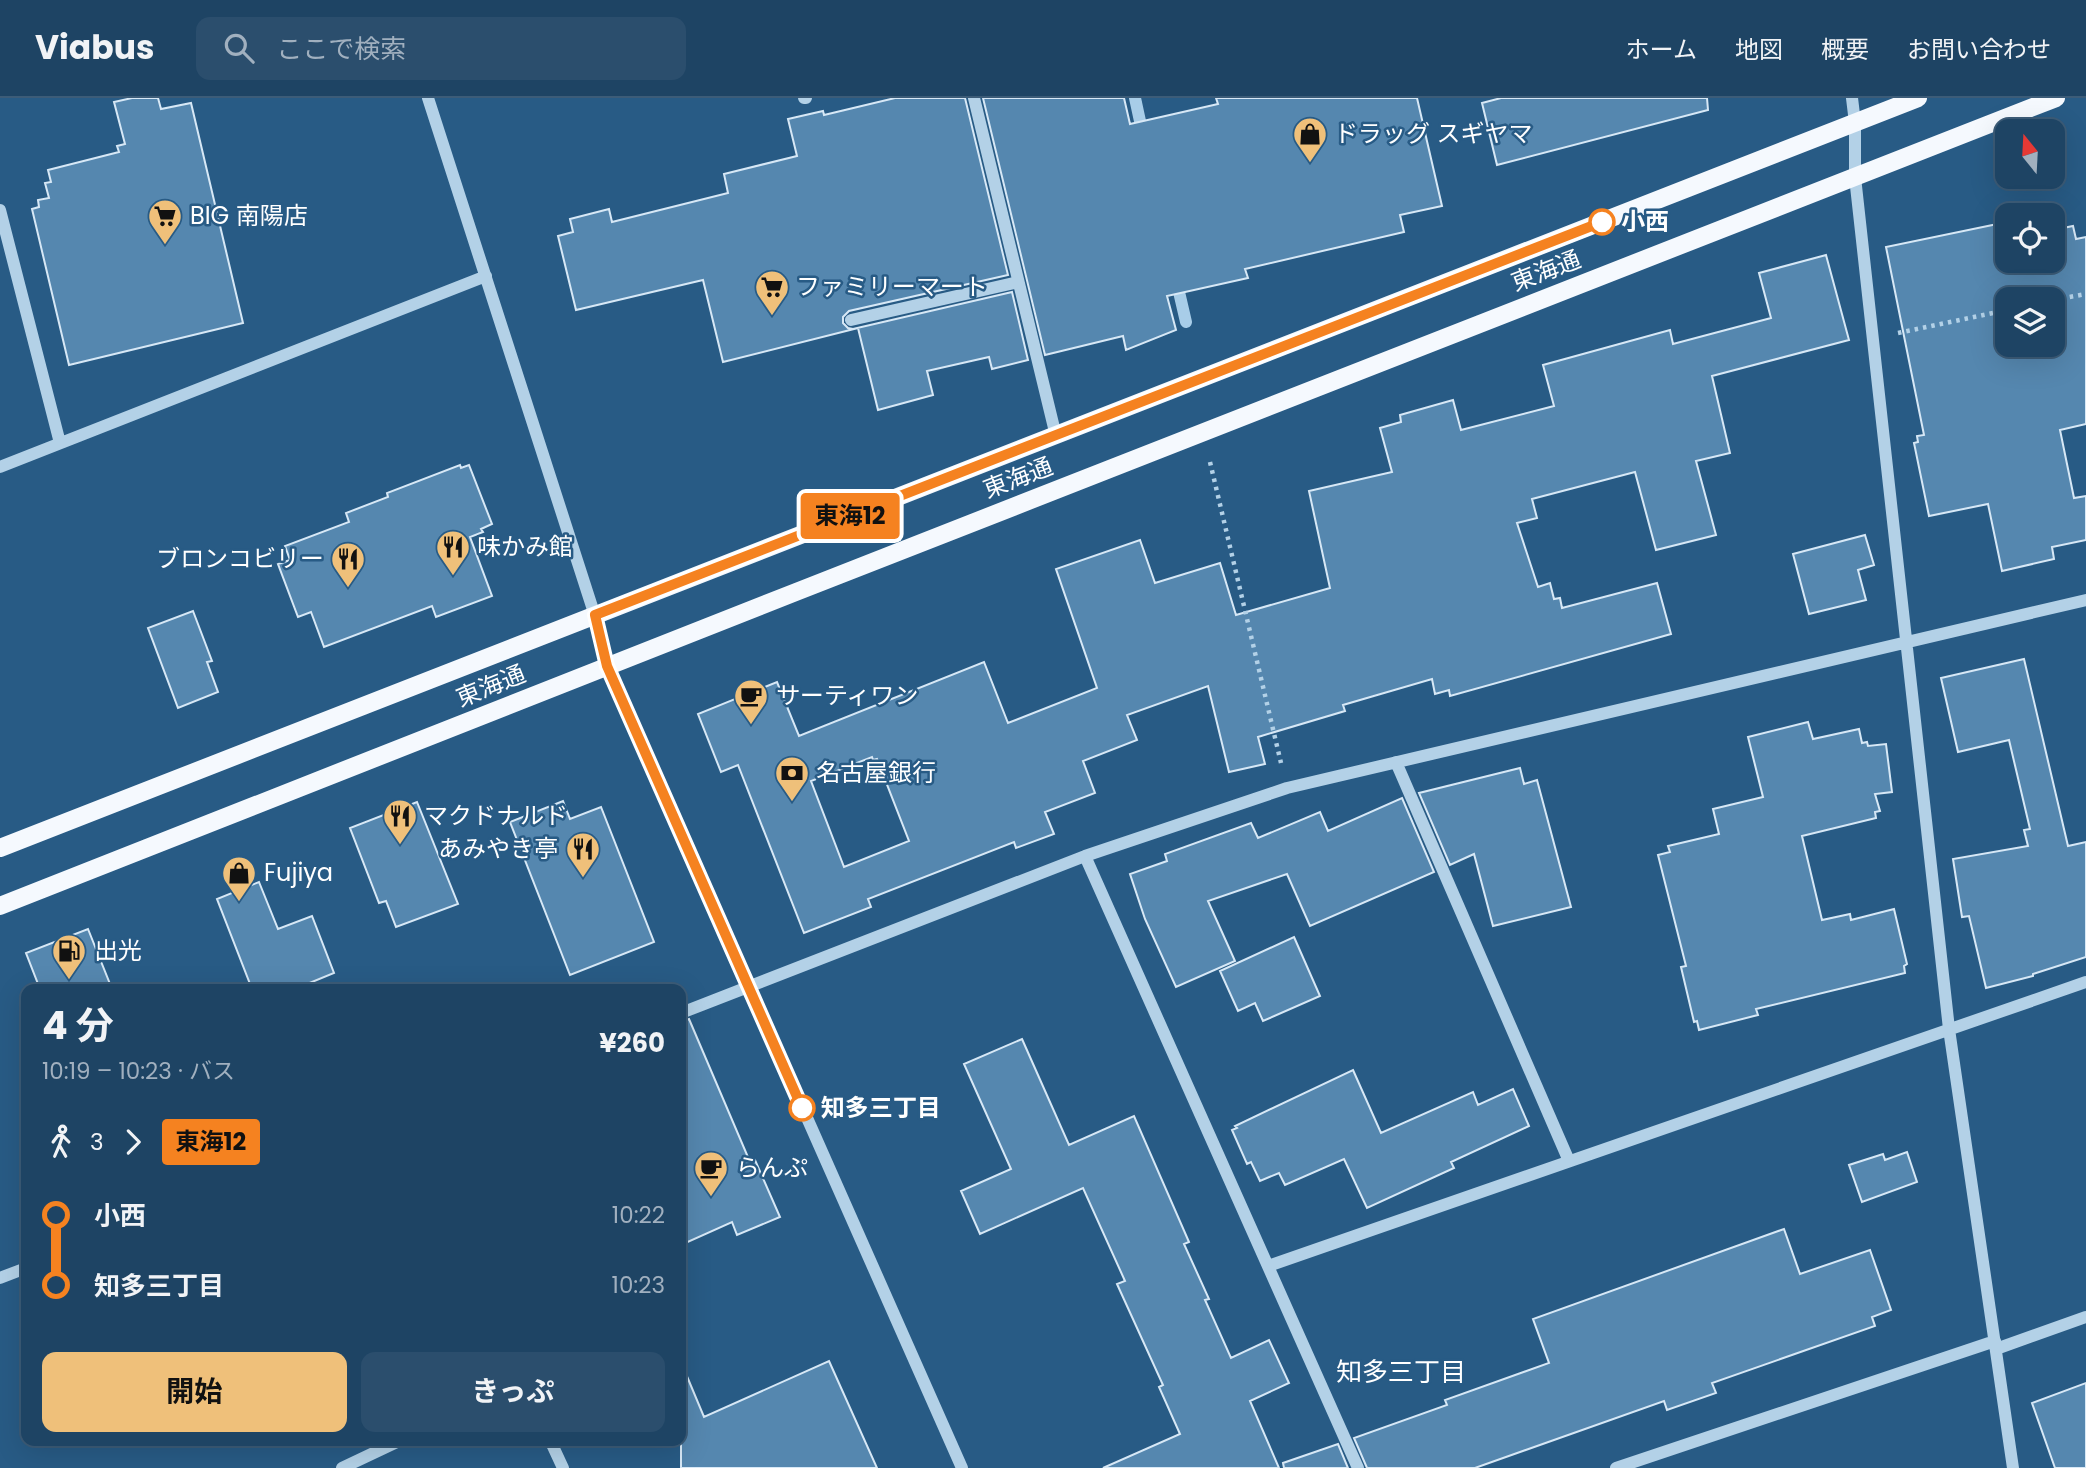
<!DOCTYPE html>
<html lang="ja">
<head>
<meta charset="utf-8">
<style>
	body { margin:0; font-family:Poppins,"Noto Sans JP",sans-serif; background:#2b4e6d; color:#f1f3f6; height:100vh; display:flex; flex-direction:column; font-size:26px; white-space:nowrap }
	* { box-sizing:border-box; margin:0 }
	p { font-size:23px; color:#a1b0bf }
	.icon { flex:none; width:38px; height:38px; fill:none; stroke:currentColor; stroke-width:2; stroke-linecap:round; stroke-linejoin:round }
	.map { position:relative; flex:1; overflow:hidden }
	.details { position:absolute; left:21px; top:886px; width:665px; height:462px; display:flex; flex-direction:column; background:#1e4464; border-radius:14px; box-shadow:0 7px 28px #0002,0 0 0 2px #3c5c78 }
	.details>* { flex:none }
	.badge { padding:0 14px; border-radius:5px; font-size:24px; line-height:46px }
	.needle { width:46px; rotate:342deg }
	.fabs { position:absolute; left:1995px; top:21px; display:grid; gap:14px }
	.fabs a { display:grid; place-items:center; width:70px; height:70px; border-radius:14px; background:#1e4464; box-shadow:0 7px 28px #0002,0 0 0 2px #3c5c78; font-size:35px }
	.map>.badge { position:absolute; translate:-50% -50%; box-shadow:0 0 0 4px #fff }
	.legs { display:flex; align-items:center; gap:10px; height:77px; padding:0 21px; font-size:23px }
	.legs p { margin-inline-start:auto }
	.overview { display:flex; align-items:center; justify-content:space-between; height:119px; padding:0 21px }
	h1 { font-size:38px; font-weight:700; line-height:52px }
	.primary-button { display:flex; gap:14px; margin-top:auto; padding:14px 21px }
	.primary-button a { flex:1; height:80px; border-radius:14px; background:#efc07a; color:#111; font-size:28px; font-weight:700; line-height:80px; text-align:center }
	.primary-button a+a { background:#2b4e6d; color:#f1f3f6 }
	ul { padding:0 21px; list-style:none }
	li { display:flex; align-items:center; gap:24px; height:70px; font-size:26px }
	li i { display:grid; place-items:center; width:10px; height:100%; margin:0 9px; background:currentColor }
	li i::after { content:''; width:18px; height:18px; margin:-9px; border:5px solid; border-radius:50%; background:#1e4464 }
	li p { margin-inline-start:auto }
	li:first-child i { background:linear-gradient(#0000 50%,currentColor 0) }
	li:last-child i { background:linear-gradient(currentColor 50%,#0000 0) }
	header { display:flex; align-items:center; gap:42px; box-sizing:border-box; height:98px; padding:0 35px; background:#1e4464; border-bottom:2px solid #3c5c78 }
	header strong { font-size:33px }
	nav { display:flex; gap:38px; margin-inline-start:auto; font-size:24px }
	.search { width:490px; height:63px; background:#2b4e6d; display:flex; align-items:center; gap:18px; box-sizing:border-box; padding:0 24px; border-radius:14px; color:#a1b0bf; font-size:26px }
	.map>svg:first-child { display:block }
	.lines { fill:none; stroke-linecap:round; stroke-linejoin:round }
	.stream { stroke:#a8cde8; stroke-width:12 }
	.building { fill:#5587af; stroke:#d7e8f6; stroke-width:2; fill-rule:evenodd }
	.path { stroke:#b3d1e7; stroke-width:4.5; stroke-dasharray:3.5 5; stroke-linecap:butt }
	.minor { stroke:#b3d1e7; stroke-width:12 }
	.major { stroke:#f5f9fe; stroke-width:18 }
	.line-1-casing { stroke:#fff; stroke-width:16 }
	.line-1 { stroke:#f58220; stroke-width:10 }
	.stop-1-dot { fill:#fff; stroke:#f58220; stroke-width:3.5 }
	.labels { text-anchor:middle; stroke-width:5; stroke-linejoin:round; paint-order:stroke }
	.poi-label { font-size:24px; fill:#fff; stroke:#285b85; text-anchor:start }
	.stop-label { font-size:24px; font-weight:bold; fill:#fff; stroke:#285b85; text-anchor:start }
	.street-label { font-size:24px; fill:#fff; stroke:#285b85 }
	.neighbourhood-label { font-size:26px; fill:#fff; stroke:#285b85 }
</style>
</head>
<body>
<header>
<strong>Viabus</strong>
<div class="search"><svg class="icon" aria-label="search" viewBox="0 0 24 24"><circle cx="10" cy="10" r="6"/><path d="M15 15l6 6"/></svg>ここで検索</div>
<nav><a>ホーム</a><a>地図</a><a>概要</a><a>お問い合わせ</a></nav>
</header>
<div class="map">
<svg width="2086" height="1370" viewBox="0 0 2086 1370">
	<rect width="100%" height="100%" fill="#285b85"/>
	<g class="lines">
		<path class="stream" d="M 1135,0 L 1143,37
			M 1176,181 L 1186,224"/>
	</g>
	<path class="building" d="M 132,0 L 158,0 L 161,11 L 191,5 L 243,225 L 69,267 L 32,111 L 39,109 L 38,102 L 49,100 L 45,85 L 51,84 L 48,72 L 119,54 L 117,48 L 125,46 L 114,4 Z
		M 895,0 L 965,0 L 1008,177 L 849,213 L 843,219 L 843,225 L 848,230 L 853,231 L 1012,194 L 1028,262 L 992,271 L 989,259 L 927,273 L 933,297 L 878,312 L 858,230 L 723,264 L 703,182 L 576,212 L 558,138 L 573,134 L 570,121 L 609,111 L 612,124 L 728,95 L 724,76 L 797,58 L 788,21 L 823,13 L 824,17 Z
		M 983,0 L 1124,0 L 1130,26 L 1218,6 L 1216,0 L 1417,0 L 1442,108 L 1400,117 L 1404,134 L 1245,171 L 1248,180 L 1167,198 L 1176,232 L 1126,252 L 1123,238 L 1045,257 Z
		M 1501,0 L 1707,0 L 1708,12 L 1497,67 L 1482,5 Z
		M 2007,124 L 2007,163 L 2053,163 L 2053,132 L 2073,128 L 2076,141 L 2086,139 L 2086,326 L 2060,332 L 2074,400 L 2086,398 L 2086,442 L 2052,449 L 2054,461 L 2002,473 L 1988,406 L 1929,418 L 1914,345 L 1918,344 L 1917,338 L 1924,337 L 1886,149 ZM 2007,201 L 2053,201 L 2053,247 L 2007,247 Z
		M 1826,157 L 1849,242 L 1712,278 L 1730,355 L 1696,363 L 1716,437 L 1656,452 L 1635,374 L 1532,401 L 1537,420 L 1517,425 L 1538,489 L 1550,485 L 1554,501 L 1560,500 L 1562,510 L 1657,485 L 1671,536 L 1450,598 L 1449,592 L 1435,596 L 1432,581 L 1343,607 L 1345,613 L 1258,639 L 1265,666 L 1229,674 L 1208,588 L 1127,617 L 1137,642 L 1083,663 L 1095,695 L 1045,714 L 1054,736 L 1016,750 L 1014,744 L 868,801 L 871,809 L 804,835 L 738,667 L 721,674 L 698,616 L 777,584 L 799,638 L 984,564 L 1008,625 L 1097,590 L 1056,471 L 1140,442 L 1155,485 L 1220,465 L 1236,517 L 1330,490 L 1309,393 L 1392,374 L 1380,330 L 1401,324 L 1400,317 L 1453,302 L 1461,332 L 1554,308 L 1543,267 L 1670,232 L 1673,246 L 1771,220 L 1759,175 ZM 872,659 L 873,662 L 877,661 L 909,743 L 844,769 L 811,683 Z
		M 460,367 L 461,370 L 469,367 L 492,426 L 481,431 L 483,434 L 470,439 L 492,498 L 436,519 L 432,508 L 324,549 L 311,514 L 298,519 L 278,466 L 290,462 L 285,448 L 349,424 L 346,415 L 388,399 L 387,395 Z
		M 1865,437 L 1874,467 L 1858,472 L 1866,502 L 1809,516 L 1793,456 Z
		M 193,513 L 212,563 L 207,564 L 218,594 L 178,610 L 148,530 Z
		M 2024,561 L 2068,748 L 2086,744 L 2086,859 L 2033,876 L 2033,878 L 1986,890 L 1969,818 L 1962,819 L 1953,761 L 2028,748 L 2024,732 L 2030,731 L 2009,642 L 1958,654 L 1941,580 Z
		M 1808,624 L 1813,641 L 1859,631 L 1862,645 L 1867,644 L 1868,648 L 1886,646 L 1892,694 L 1875,696 L 1880,713 L 1875,714 L 1876,720 L 1802,738 L 1822,822 L 1850,816 L 1851,822 L 1894,811 L 1907,866 L 1904,868 L 1905,875 L 1756,911 L 1758,917 L 1699,932 L 1697,923 L 1694,924 L 1681,869 L 1686,868 L 1658,757 L 1670,754 L 1668,748 L 1719,736 L 1713,711 L 1763,699 L 1748,639 Z
		M 1520,670 L 1524,686 L 1537,682 L 1571,809 L 1493,828 L 1474,756 L 1450,767 L 1419,695 Z
		M 1402,700 L 1434,774 L 1310,828 L 1287,776 L 1208,803 L 1235,863 L 1176,889 L 1145,821 L 1130,776 L 1167,763 L 1165,756 L 1251,725 L 1258,740 L 1320,714 L 1328,733 Z
		M 563,703 L 570,721 L 601,709 L 654,844 L 570,877 L 510,724 Z
		M 417,704 L 458,806 L 396,829 L 386,803 L 379,805 L 350,730 Z
		M 259,784 L 278,831 L 312,818 L 334,875 L 295,891 L 252,891 L 217,801 Z
		M 88,831 L 112,891 L 40,891 L 26,855 Z
		M 1294,839 L 1320,898 L 1263,923 L 1255,905 L 1238,913 L 1220,873 Z
		M 689,921 L 750,1064 L 755,1062 L 780,1119 L 737,1137 L 732,1124 L 681,1147 L 681,924 Z
		M 1022,941 L 1069,1047 L 1134,1018 L 1189,1144 L 1184,1146 L 1209,1201 L 1205,1202 L 1231,1260 L 1269,1242 L 1289,1285 L 1250,1303 L 1279,1370 L 1103,1370 L 1180,1336 L 1159,1289 L 1163,1287 L 1117,1186 L 1125,1183 L 1083,1090 L 980,1136 L 961,1093 L 1011,1071 L 964,966 Z
		M 1353,972 L 1381,1035 L 1473,994 L 1478,1007 L 1513,991 L 1529,1028 L 1451,1064 L 1454,1070 L 1367,1110 L 1344,1061 L 1285,1087 L 1279,1075 L 1260,1083 L 1251,1064 L 1247,1066 L 1232,1032 L 1237,1030 L 1235,1028 Z
		M 1907,1054 L 1917,1084 L 1862,1104 L 1849,1067 L 1883,1056 L 1885,1062 Z
		M 1784,1131 L 1800,1176 L 1870,1152 L 1891,1212 L 1872,1219 L 1875,1228 L 1712,1285 L 1716,1295 L 1667,1312 L 1664,1303 L 1475,1370 L 1367,1370 L 1354,1340 L 1447,1307 L 1445,1302 L 1549,1265 L 1533,1221 Z
		M 829,1263 L 877,1370 L 681,1370 L 681,1264 L 704,1319 Z
		M 2086,1285 L 2086,1370 L 2055,1370 L 2032,1305 Z
		M 1338,1346 L 1348,1370 L 1284,1370 L 1283,1365 Z"/>
	<g class="lines">
		<path class="path" d="M 2053,202 L 2086,196
			M 1898,235 L 2007,212
			M 1210,364 L 1281,665"/>
		<path class="minor" d="M 428,0 L 595,518 L 607,568 L 962,1370
			M 804,0 L 806,0
			M 974,0 L 1056,338
			M 1852,0 L 1855,25 L 1855,79 L 1949,931 L 2013,1370
			M 0,112 L 60,345
			M 851,222 L 1018,184
			M 0,369 L 486,178
			M 1396,664 L 1569,1063
			M 1085,758 L 1358,1370
			M 681,915 L 1085,758 L 1287,690 L 2086,502
			M 1268,1168 L 2086,884
			M 0,1180 L 26,1170
			M 1996,1251 L 2086,1219
			M 550,1342 L 563,1370
			M 342,1370 L 401,1342
			M 1616,1370 L 1995,1243"/>
		<path class="major" d="M 0,750 L 1918,0
			M 0,808 L 796,494 L 2056,0"/>
	</g>
	<g class="lines">
		<g class="line-1-casing">
			<path id="line-1" d="M 802,1010 L 607,568 L 595,517 L 1602,124"/>
		</g>
		<use href="#line-1" class="line-1"/>
	</g>
	<defs>
		<g id="shop-pin" transform="scale(1.75)"><path d="M0 17L-7.5 6A9.5 9.5 0 1 1 7.5 6Z" fill="#efc07a" stroke="#285b85"/><path d="M-5-2.5h2.3a2.7 3.5 0 0 1 5.4 0H5L5.5 6h-11ZM-1.5-2.5h3a1.5 2.3 0 0 0-3 0Z" fill="#111"/></g>
		<g id="supermarket-pin" transform="scale(1.75)"><path d="M0 17L-7.5 6A9.5 9.5 0 1 1 7.5 6Z" fill="#efc07a" stroke="#285b85"/><path d="M-6-5.5h2.5l.6 2H6L4.5 2H-2.5L-4.4-4H-6ZM-1.5 3.2a1.3 1.3 0 1 0 .1 0ZM3 3.2a1.3 1.3 0 1 0 .1 0Z" fill="#111"/></g>
		<g id="restaurant-pin" transform="scale(1.75)"><path d="M0 17L-7.5 6A9.5 9.5 0 1 1 7.5 6Z" fill="#efc07a" stroke="#285b85"/><path d="M-5-6h1v4h1v-4h1v4h1v-4h1v5L-1.5 .5V6h-2V.5L-5-1ZM5-6V6H3V1.5H1.5Q1.5-4 5-6Z" fill="#111"/></g>
		<g id="cafe-pin" transform="scale(1.75)"><path d="M0 17L-7.5 6A9.5 9.5 0 1 1 7.5 6Z" fill="#efc07a" stroke="#285b85"/><path d="M-5.5-4.5H6V0H3Q3 3.5 0 3.5H-2.5Q-5.5 3.5-5.5 0ZM3-3.2v2h1.7v-2ZM-6 4.5H4V6H-6Z" fill="#111"/></g>
		<g id="bank-pin" transform="scale(1.75)"><path d="M0 17L-7.5 6A9.5 9.5 0 1 1 7.5 6Z" fill="#efc07a" stroke="#285b85"/><path d="M-6-4H6V4H-6ZM0-2.3a2.3 2.3 0 1 0 0 4.6a2.3 2.3 0 1 0 0-4.6Z" fill="#111"/></g>
		<g id="fuel-pin" transform="scale(1.75)"><path d="M0 17L-7.5 6A9.5 9.5 0 1 1 7.5 6Z" fill="#efc07a" stroke="#285b85"/><path d="M-5.5-6h7V0h2V4h1.3V-2.5L3-4.5l.8-.8L6-3V5H2.5V1h-1V6h-7ZM-4.2-4.7v3.2H.2V-4.7Z" fill="#111"/></g>
	</defs>
	<g fill-rule="evenodd">
		<use href="#shop-pin" x="1310" y="36"/>
		<use href="#supermarket-pin" x="165" y="118"/>
		<use href="#supermarket-pin" x="772" y="189"/>
		<use href="#restaurant-pin" x="453" y="449"/>
		<use href="#restaurant-pin" x="348" y="461"/>
		<use href="#cafe-pin" x="751" y="598"/>
		<use href="#bank-pin" x="792" y="675"/>
		<use href="#restaurant-pin" x="400" y="718"/>
		<use href="#restaurant-pin" x="583" y="751"/>
		<use href="#shop-pin" x="239" y="775"/>
		<use href="#fuel-pin" x="69" y="853"/>
		<use href="#cafe-pin" x="711" y="1070"/>
	</g>
	<g class="stop-1-dot">
		<circle cx="1602" cy="124" r="12"/>
		<circle cx="802" cy="1010" r="12"/>
	</g>
	<g class="labels">
		<g class="poi-label">
			<text x="1334" y="44">ドラッグ スギヤマ</text>
			<text x="190" y="126">BIG 南陽店</text>
			<text x="796" y="197">ファミリーマート</text>
			<text x="477" y="457">味かみ館</text>
			<text x="324" y="469" text-anchor="end">ブロンコビリー</text>
			<text x="776" y="606">サーティワン</text>
			<text x="816" y="683">名古屋銀行</text>
			<text x="424" y="726">マクドナルド</text>
			<text x="558" y="759" text-anchor="end">あみやき亭</text>
			<text x="264" y="783">Fujiya</text>
			<text x="94" y="861">出光</text>
			<text x="736" y="1078">らんぷ</text>
		</g>
		<g class="stop-label">
			<text x="1621" y="132">小西</text>
			<text x="821" y="1018">知多三丁目</text>
		</g>
		<g class="street-label">
			<text transform="translate(1546 173) rotate(-21)" y="8">東海通</text>
			<text transform="translate(1018 380) rotate(-21)" y="8">東海通</text>
			<text transform="translate(491 588) rotate(-22)" y="8">東海通</text>
		</g>
		<g class="neighbourhood-label">
			<text x="1401" y="1283">知多三丁目</text>
		</g>
	</g>
</svg>
<div class="fabs">
<a><svg class="needle" viewBox="-14 -14 28 28"><path d="M0-13l5 13h-10z" fill="#e53935"/><path d="M0 13l5-13h-10z" fill="#a1b0bf"/></svg></a>
<a><svg class="icon" aria-label="locate" viewBox="0 0 24 24"><circle cx="12" cy="12" r="6"/><path d="M12 2v4M12 18v4M2 12h4M18 12h4"/></svg></a>
<a><svg class="icon" aria-label="layers" viewBox="0 0 24 24"><path d="M12 4l9 5-9 5-9-5zM3 14l9 5 9-5"/></svg></a>
</div>
<b class="badge" style="left:850px;top:418px;background:#f58220;color:#111">東海12</b>
<section class="details">
<div class="overview"><div><h1>4 分</h1><p>10:19 – 10:23 · バス</p></div><b>¥260</b></div>
<div class="legs"><svg class="icon" aria-label="walk" viewBox="0 0 24 24"><circle cx="13" cy="4" r="2"/><path d="M13 8l-2 6 4 7M11 14l-3 7M7 12l3-4h3l4 4"/></svg>3<svg class="icon" aria-label="forward" viewBox="0 0 24 24"><path d="M9 5l7 7-7 7"/></svg><b class="badge" style="background:#f58220;color:#111">東海12</b></div>
<ul>
<li><i style="color:#f58220"></i><b>小西</b><p>10:22</p></li>
<li><i style="color:#f58220"></i><b>知多三丁目</b><p>10:23</p></li>
</ul>
<div class="primary-button"><a>開始</a><a>きっぷ</a></div>
</section>
</div>
</body>
</html>
